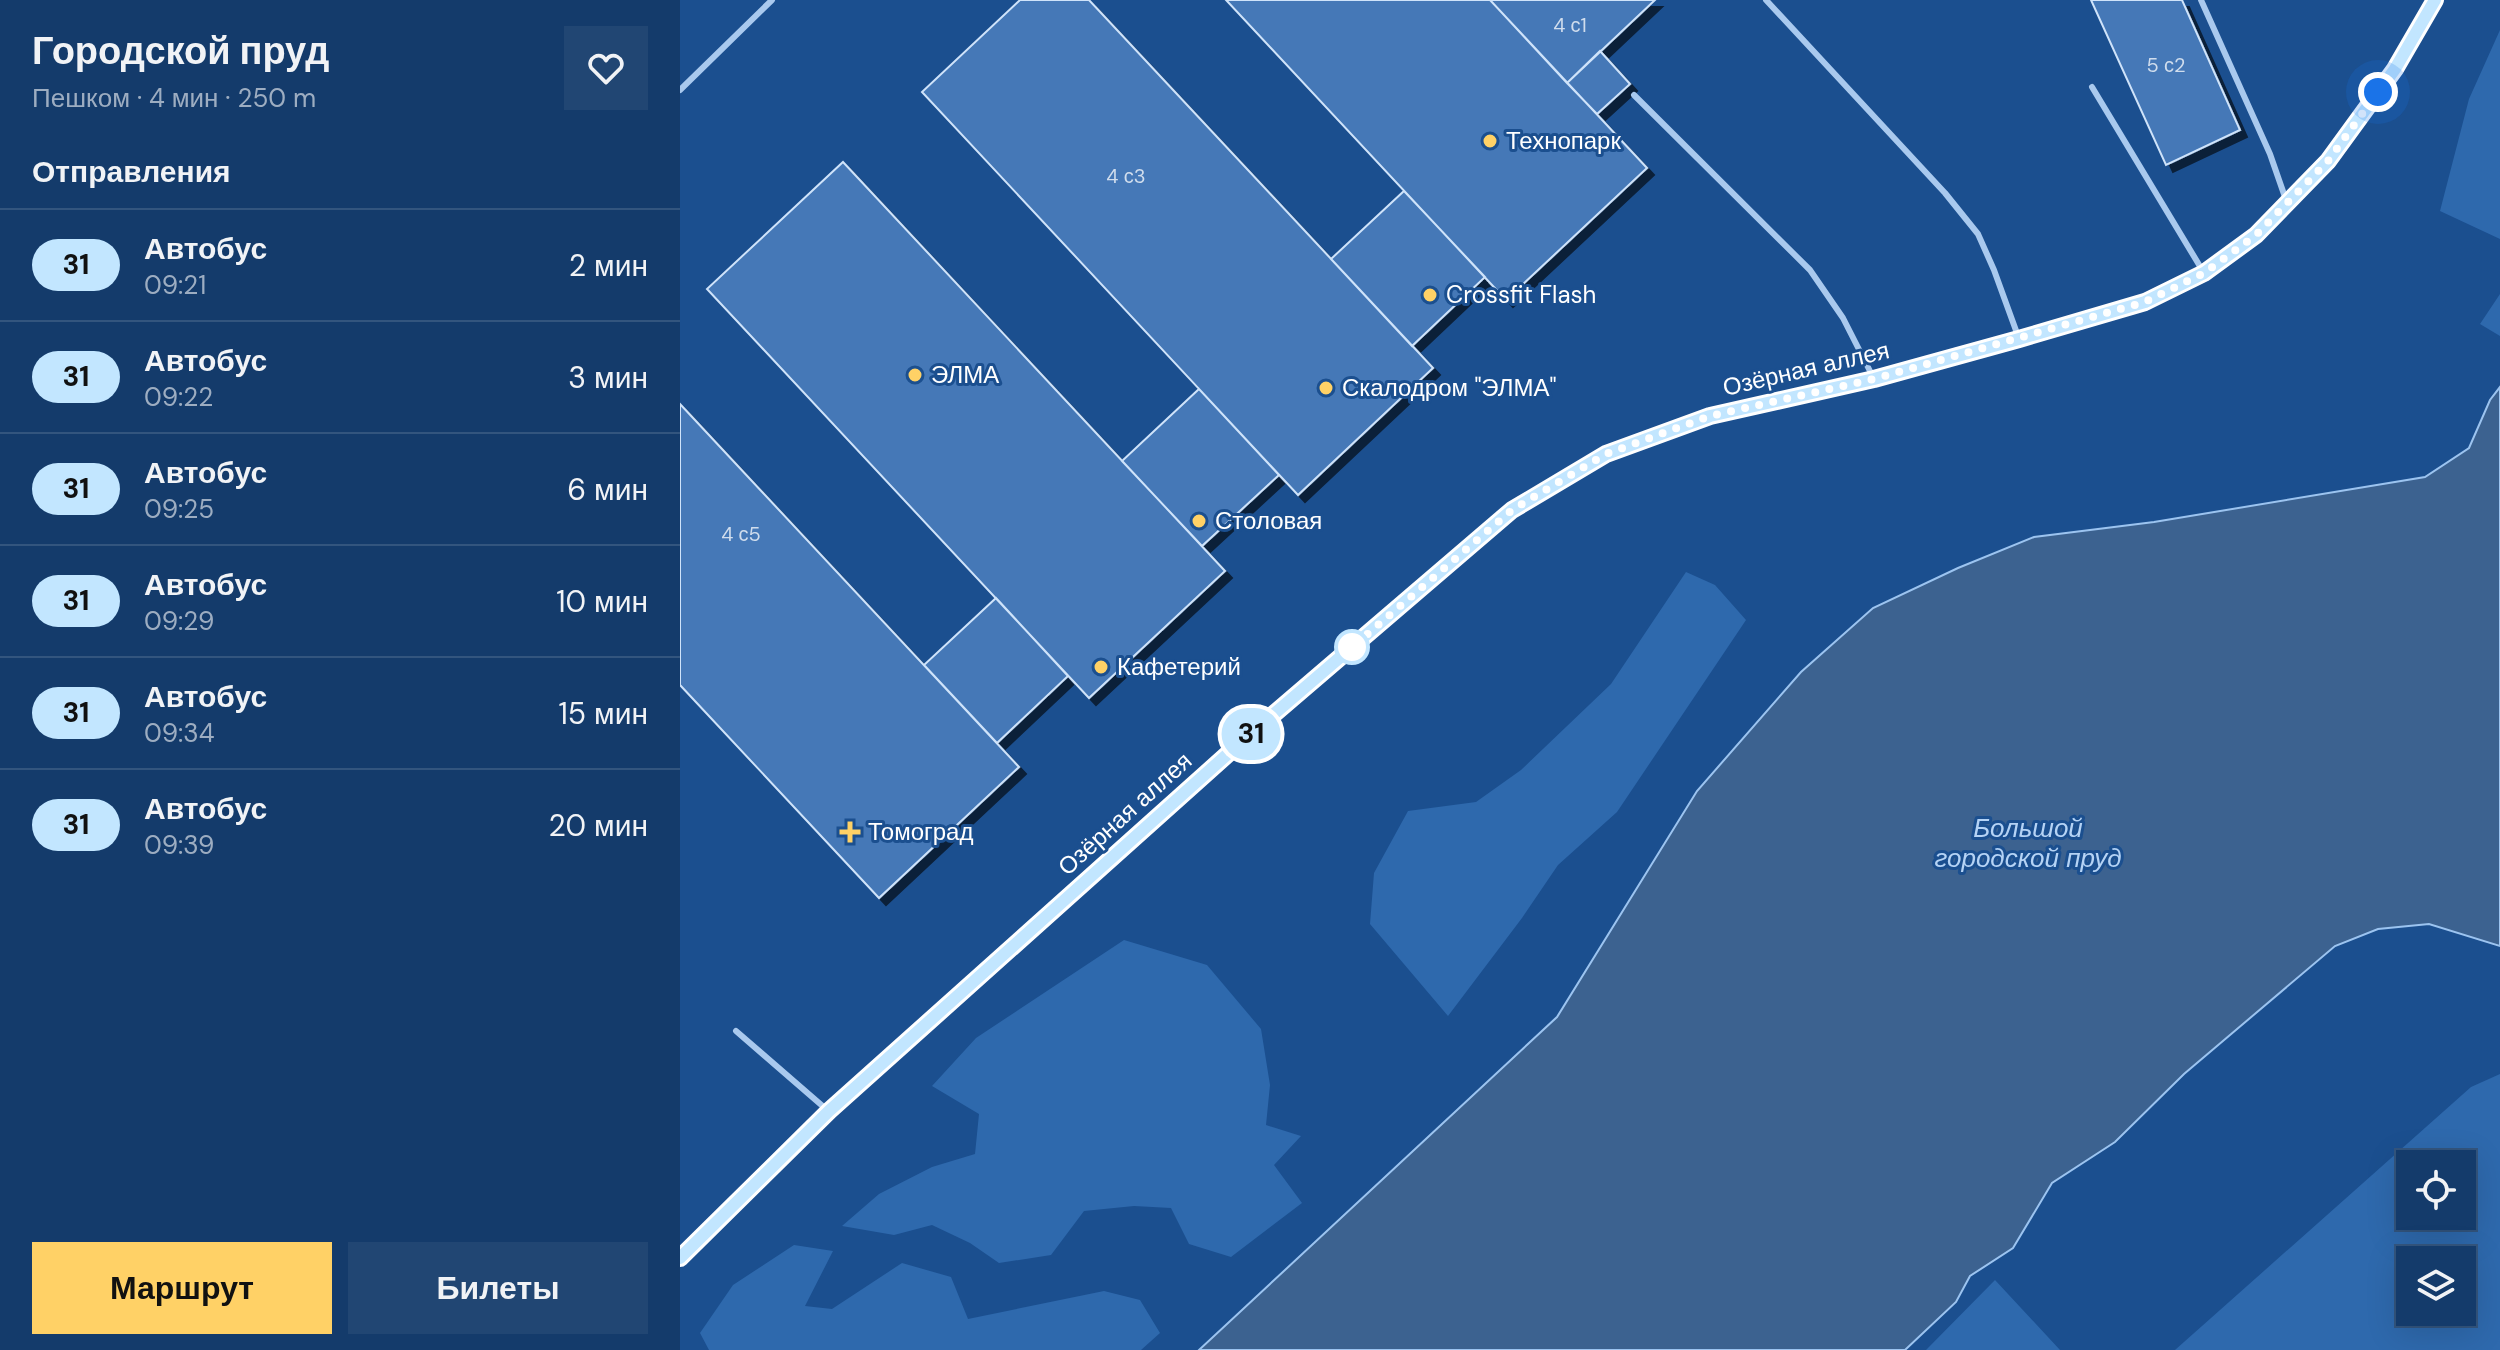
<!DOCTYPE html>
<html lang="ru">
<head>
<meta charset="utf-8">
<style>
	body { margin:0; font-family:"DM Sans",sans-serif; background:#214673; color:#f1f3f6; height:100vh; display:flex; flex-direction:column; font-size:30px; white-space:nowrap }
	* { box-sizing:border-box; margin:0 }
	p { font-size:26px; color:#9dadc1 }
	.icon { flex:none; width:44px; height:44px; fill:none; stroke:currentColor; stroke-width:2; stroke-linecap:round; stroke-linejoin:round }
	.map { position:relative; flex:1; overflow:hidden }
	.drawer { display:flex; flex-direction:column; background:#143b6b; width:680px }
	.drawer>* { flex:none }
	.badge { padding:0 16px; border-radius:26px; font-size:28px; line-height:52px }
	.buttons { position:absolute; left:1716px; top:1150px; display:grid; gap:16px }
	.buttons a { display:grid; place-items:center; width:80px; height:80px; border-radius:0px; background:#143b6b; box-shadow:0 8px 32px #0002,0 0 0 2px #33557e; font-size:40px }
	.you { position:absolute; width:40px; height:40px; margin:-20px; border:6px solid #fff; border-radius:50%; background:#1a73e8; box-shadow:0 0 0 12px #1a73e833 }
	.map>.badge { position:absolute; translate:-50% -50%; box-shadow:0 0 0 4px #fff }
	h2 { padding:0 32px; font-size:30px; line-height:72px }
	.round { display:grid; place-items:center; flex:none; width:84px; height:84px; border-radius:0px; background:#214673 }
	.summary { display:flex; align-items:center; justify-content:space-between; height:136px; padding:0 32px }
	h1 { font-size:38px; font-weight:800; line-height:60px }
	.cta { display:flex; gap:16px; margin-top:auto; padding:16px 32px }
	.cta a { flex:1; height:92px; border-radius:0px; background:#ffd166; color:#111; font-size:32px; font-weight:800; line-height:92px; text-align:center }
	.cta a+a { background:#214673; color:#f1f3f6 }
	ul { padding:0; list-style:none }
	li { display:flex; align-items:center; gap:24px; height:112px; padding:0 32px; border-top:2px solid #33557e }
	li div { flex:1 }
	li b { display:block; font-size:30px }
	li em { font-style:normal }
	li .badge { min-width:88px; font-weight:700; text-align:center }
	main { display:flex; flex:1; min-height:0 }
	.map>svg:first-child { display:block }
	.green { fill:#2e69ad; fill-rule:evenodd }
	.water { fill:#3c6290; stroke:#9cc4f0; stroke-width:2 }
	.building { fill:#4478b7; stroke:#cfe3fa; stroke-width:2; filter:url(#shadow) }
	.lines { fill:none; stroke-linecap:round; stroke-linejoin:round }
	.lane { stroke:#a9c9ee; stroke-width:6 }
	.secondary { stroke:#d6e6fa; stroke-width:16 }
	.line-casing { stroke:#fff; stroke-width:18 }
	.line { stroke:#c2e6ff; stroke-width:12 }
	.walk { stroke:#fff; stroke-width:8; stroke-dasharray:0 14.4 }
	.poi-dot { fill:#ffd166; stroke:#1b4f8f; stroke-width:3 }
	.stop-dot { fill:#fff; stroke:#c2e6ff; stroke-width:4 }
	.labels { text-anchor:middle; stroke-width:6; stroke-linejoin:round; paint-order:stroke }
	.number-label { font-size:20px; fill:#d0dded }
	.poi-label { font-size:24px; fill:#fff; stroke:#1b4f8f; text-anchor:start }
	.street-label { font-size:24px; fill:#fff; stroke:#1b4f8f }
	.water-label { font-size:26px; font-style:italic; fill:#b5d3f5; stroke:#1b4f8f }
</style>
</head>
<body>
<main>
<section class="drawer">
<div class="summary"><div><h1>Городской пруд</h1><p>Пешком · 4 мин · 250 m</p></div><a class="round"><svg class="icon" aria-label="heart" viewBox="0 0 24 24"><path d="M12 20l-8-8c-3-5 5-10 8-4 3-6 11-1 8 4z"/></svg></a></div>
<h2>Отправления</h2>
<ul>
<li><span class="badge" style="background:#c2e6ff;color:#111">31</span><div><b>Автобус</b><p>09:21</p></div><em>2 мин</em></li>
<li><span class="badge" style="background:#c2e6ff;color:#111">31</span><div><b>Автобус</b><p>09:22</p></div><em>3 мин</em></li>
<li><span class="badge" style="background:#c2e6ff;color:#111">31</span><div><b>Автобус</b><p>09:25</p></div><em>6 мин</em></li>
<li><span class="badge" style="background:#c2e6ff;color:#111">31</span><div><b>Автобус</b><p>09:29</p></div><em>10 мин</em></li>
<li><span class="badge" style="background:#c2e6ff;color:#111">31</span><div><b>Автобус</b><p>09:34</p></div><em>15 мин</em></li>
<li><span class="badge" style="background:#c2e6ff;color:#111">31</span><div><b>Автобус</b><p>09:39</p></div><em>20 мин</em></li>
</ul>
<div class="cta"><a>Маршрут</a><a>Билеты</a></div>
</section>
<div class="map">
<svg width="1820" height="1350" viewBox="0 0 1820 1350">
	<defs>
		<filter id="shadow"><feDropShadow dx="7" dy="7" stdDeviation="0" flood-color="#0009"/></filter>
	</defs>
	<rect width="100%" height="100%" fill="#1b4f8f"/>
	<path class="green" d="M 1820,30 L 1820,239 L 1760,211 L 1789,99 Z
		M 1820,294 L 1820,336 L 1800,324 Z
		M 1006,572 L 1035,585 L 1066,620 L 937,812 L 878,865 L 842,918 L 768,1016 L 690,924 L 694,873 L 728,811 L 796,802 L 841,770 L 931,684 Z
		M 444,940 L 527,965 L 581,1029 L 590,1085 L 586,1125 L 621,1136 L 594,1165 L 622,1203 L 551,1257 L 509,1244 L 491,1208 L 454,1206 L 404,1211 L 371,1255 L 319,1263 L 290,1243 L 252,1225 L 214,1235 L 162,1226 L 199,1194 L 252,1167 L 295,1154 L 299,1114 L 252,1086 L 296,1038 Z
		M 1820,1074 L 1820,1350 L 1495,1350 L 1791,1087 ZM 1730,1164 L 1782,1164 L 1782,1216 L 1730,1216 ZM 1730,1260 L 1782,1260 L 1782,1312 L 1730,1312 Z
		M 114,1245 L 153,1251 L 125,1306 L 152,1309 L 222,1263 L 271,1277 L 288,1319 L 424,1291 L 460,1300 L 480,1333 L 461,1350 L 29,1350 L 20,1333 L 53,1285 Z
		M 1315,1280 L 1380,1350 L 1246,1350 Z"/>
	<path class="water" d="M 1820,387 L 1820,946 L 1749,924 L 1698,929 L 1655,946 L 1504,1074 L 1435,1142 L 1372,1183 L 1333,1248 L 1290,1276 L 1276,1302 L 1225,1350 L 519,1350 L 877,1017 L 1017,791 L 1121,672 L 1193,608 L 1278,568 L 1354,537 L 1474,522 L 1745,477 L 1789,448 L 1810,400 Z"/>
	<path class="building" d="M 340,0 L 409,0 L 753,368 L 618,495 L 242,92 Z
		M 546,0 L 810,0 L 967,168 L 826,300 Z
		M 810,0 L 975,0 L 887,83 Z
		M 1411,0 L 1502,0 L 1560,130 L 1486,165 Z
		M 920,51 L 950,84 L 917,114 L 887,83 Z
		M 163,162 L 545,571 L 409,698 L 27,289 Z
		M 724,191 L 805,277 L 732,346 L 651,259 Z
		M 519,389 L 599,475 L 522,546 L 442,461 Z
		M 0,404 L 339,767 L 199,898 L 0,685 Z
		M 316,598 L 388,676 L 317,743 L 244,665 Z"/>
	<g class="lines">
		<path class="lane" d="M 1086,0 L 1265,193 L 1298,234 L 1314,270 L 1338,336
			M 1521,0 L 1590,154 L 1606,200
			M 1412,87 L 1524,273
			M 0,90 L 92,0
			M 954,95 L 1130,270 L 1163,318 L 1194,379
			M 56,1031 L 146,1109"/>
		<path class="secondary" d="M 0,1258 L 149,1111 L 560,743 L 832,510 L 926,454 L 1030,416 L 1194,379 L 1339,339 L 1465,302 L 1524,273 L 1576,235 L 1648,161 L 1715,69 L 1755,0"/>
	</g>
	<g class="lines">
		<g class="line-casing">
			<path id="line" d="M 0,1258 L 149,1111 L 560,743 L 832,510 L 926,454 L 1030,416 L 1194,379 L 1339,339 L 1465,302 L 1524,273 L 1576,235 L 1648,161 L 1715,69 L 1755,0"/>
		</g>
		<use href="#line" class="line"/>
		<path class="walk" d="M 672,647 L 669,650 L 832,510 L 926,454 L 1030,416 L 1194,379 L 1465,302 L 1524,273 L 1576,235 L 1648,161 L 1698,92"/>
	</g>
	<g class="poi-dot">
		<circle cx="810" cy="141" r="8"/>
		<circle cx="750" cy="295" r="8"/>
		<circle cx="235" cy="375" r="8"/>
		<circle cx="646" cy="388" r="8"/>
		<circle cx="519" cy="521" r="8"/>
		<circle cx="421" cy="667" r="8"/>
		<path d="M166 820h8v8h8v8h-8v8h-8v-8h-8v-8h8z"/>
	</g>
	<circle class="stop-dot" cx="672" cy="647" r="16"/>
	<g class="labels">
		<g class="number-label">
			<text x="890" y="32">4 с1</text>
			<text x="1486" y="72">5 с2</text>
			<text x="446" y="183">4 с3</text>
			<text x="61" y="541">4 с5</text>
		</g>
		<g class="poi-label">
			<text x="826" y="149">Технопарк</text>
			<text x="766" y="303">Crossfit Flash</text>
			<text x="251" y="383">ЭЛМА</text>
			<text x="662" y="396">Скалодром "ЭЛМА"</text>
			<text x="535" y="529">Столовая</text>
			<text x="437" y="675">Кафетерий</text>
			<text x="188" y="840">Томоград</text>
		</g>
		<g class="street-label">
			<text transform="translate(1126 369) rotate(-13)" y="8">Озёрная аллея</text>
			<text transform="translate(445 814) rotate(-42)" y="8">Озёрная аллея</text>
		</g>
		<g class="water-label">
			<text x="1348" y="837">Большой<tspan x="1348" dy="30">городской пруд</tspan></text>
		</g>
	</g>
</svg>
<div class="buttons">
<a><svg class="icon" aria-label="locate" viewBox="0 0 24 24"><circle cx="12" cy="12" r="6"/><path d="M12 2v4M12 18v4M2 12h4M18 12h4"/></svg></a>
<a><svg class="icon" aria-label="layers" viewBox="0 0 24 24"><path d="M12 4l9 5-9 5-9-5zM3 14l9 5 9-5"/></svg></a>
</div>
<div class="you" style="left:1698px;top:92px"></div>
<b class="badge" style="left:571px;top:734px;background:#c2e6ff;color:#111">31</b>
</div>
</main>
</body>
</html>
